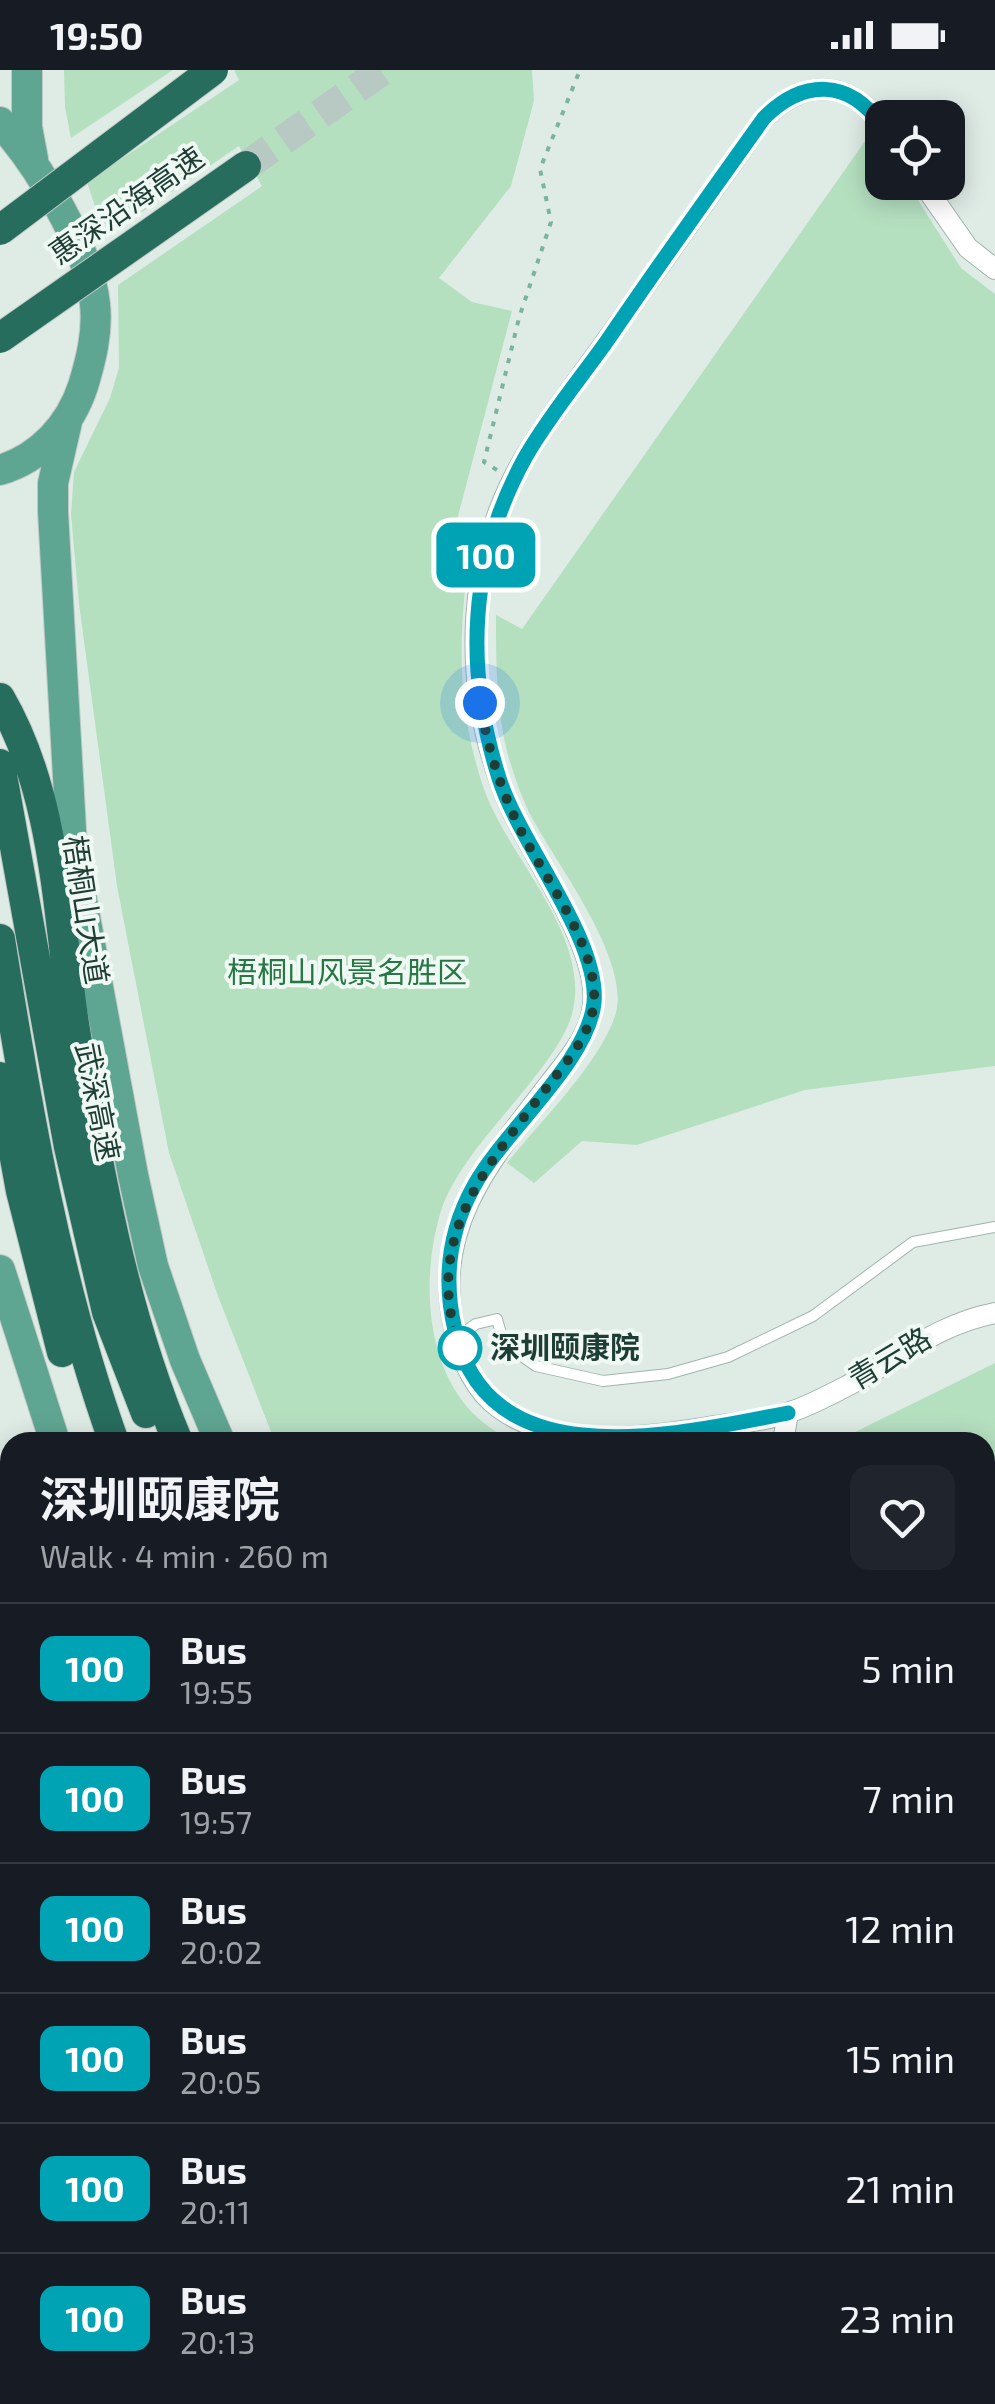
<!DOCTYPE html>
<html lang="en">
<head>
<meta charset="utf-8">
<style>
	body { margin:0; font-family:"Exo 2","Noto Sans SC",sans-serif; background:#20242c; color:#f1f3f6; height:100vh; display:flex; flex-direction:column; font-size:38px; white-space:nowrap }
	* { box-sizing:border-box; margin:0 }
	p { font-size:32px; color:#9ea1a6 }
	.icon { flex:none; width:55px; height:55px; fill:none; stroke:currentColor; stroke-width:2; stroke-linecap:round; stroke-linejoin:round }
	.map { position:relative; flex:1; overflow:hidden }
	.sheet { position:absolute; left:0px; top:1362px; width:995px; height:972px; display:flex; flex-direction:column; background:#171b24; border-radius:30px 30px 0 0; box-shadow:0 5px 25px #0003 }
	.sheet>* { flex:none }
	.badge { padding:0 20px; border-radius:15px; font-size:35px; line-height:65px }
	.controls { position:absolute; left:865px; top:30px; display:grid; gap:20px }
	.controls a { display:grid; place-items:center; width:100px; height:100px; border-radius:20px; background:#171b24; box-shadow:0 5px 25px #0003; font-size:50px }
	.you { position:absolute; width:50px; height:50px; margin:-25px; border:8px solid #fff; border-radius:50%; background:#1a73e8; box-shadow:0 0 0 15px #1a73e833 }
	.map>.badge { position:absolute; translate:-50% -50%; box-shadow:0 0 0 5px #fff }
	.round { display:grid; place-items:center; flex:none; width:105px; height:105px; border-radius:20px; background:#20242c }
	.headline { display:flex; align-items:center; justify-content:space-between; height:170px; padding:0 40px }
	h1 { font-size:48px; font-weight:700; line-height:75px }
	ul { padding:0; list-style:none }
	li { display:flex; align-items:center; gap:30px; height:130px; padding:0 40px; border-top:2px solid #363941 }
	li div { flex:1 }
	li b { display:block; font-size:38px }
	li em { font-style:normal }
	li .badge { min-width:110px; font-weight:700; text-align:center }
	.status { display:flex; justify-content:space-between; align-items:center; height:70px; padding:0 50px; background:#171b24; direction:ltr }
	.status svg { height:28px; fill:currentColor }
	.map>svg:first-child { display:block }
	.green { fill:#b5e0c0 }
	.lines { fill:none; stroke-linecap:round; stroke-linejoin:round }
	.motorway-tunnel { stroke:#b8c9c3; stroke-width:30; stroke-dasharray:30 15; stroke-linecap:butt }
	.service-casing { stroke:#a1b4ad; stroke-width:12 }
	.minor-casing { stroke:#a1b4ad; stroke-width:22 }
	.primary-casing { stroke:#c0c9c6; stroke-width:32 }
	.motorway-casing { stroke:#c0c9c6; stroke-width:32 }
	.path { stroke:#7cb3a0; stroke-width:4; stroke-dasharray:5 8; stroke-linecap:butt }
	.service { stroke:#fff; stroke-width:10 }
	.minor { stroke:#fff; stroke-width:20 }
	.primary { stroke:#5fa692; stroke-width:30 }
	.motorway { stroke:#276d5d; stroke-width:30 }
	.motorway-bridge-casing { stroke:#c0c9c6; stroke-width:32; stroke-linecap:butt }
	.motorway-bridge { stroke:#276d5d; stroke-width:30 }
	.line-casing { stroke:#fff; stroke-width:22 }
	.line { stroke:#00a3b4; stroke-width:15 }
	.walk { stroke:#1e3e35; stroke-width:10; stroke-dasharray:0 18 }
	.stop-dot { fill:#fff; stroke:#00a3b4; stroke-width:5 }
	.labels { text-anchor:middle; stroke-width:8; stroke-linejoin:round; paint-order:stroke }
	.street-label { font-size:30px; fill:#1e3e35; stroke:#f0f8f4 }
	.park-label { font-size:30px; fill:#257843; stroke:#f0f8f4 }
	.stop-label { font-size:30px; font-weight:bold; fill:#1e3e35; stroke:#f0f8f4; text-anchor:start }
</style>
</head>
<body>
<div class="status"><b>19:50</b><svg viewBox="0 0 49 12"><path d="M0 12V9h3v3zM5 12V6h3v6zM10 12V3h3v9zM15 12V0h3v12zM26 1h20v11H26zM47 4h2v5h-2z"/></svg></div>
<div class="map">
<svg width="995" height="2334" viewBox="0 0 995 2334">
	<rect width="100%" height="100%" fill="#dfece6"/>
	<path class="green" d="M 64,0 L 173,0 L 71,68 L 65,37 Z
		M 234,0 L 532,0 L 534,31 L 511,116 L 439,208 L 472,232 L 512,241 L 457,450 L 474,455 C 459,546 453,627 483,716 C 506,786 593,866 572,944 C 562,984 498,1048 472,1085 C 461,1100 448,1120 442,1138 C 422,1199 423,1288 469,1339 C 480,1352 497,1362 510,1372 L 275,1372 L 218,1226 L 169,1083 L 117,816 L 79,534 L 71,444 L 74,402 L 110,328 L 119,298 L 118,215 L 262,116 L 239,76 L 105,167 L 87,112 L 239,10 Z
		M 870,64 L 882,80 L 882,112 L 907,113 L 961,198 L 995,224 L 995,996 L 805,1020 L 637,1075 L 582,1071 L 534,1113 L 507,1093 C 539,1053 599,994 615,946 C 633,892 556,794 531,746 C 521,727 513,702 507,682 C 496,637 496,591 496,545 L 522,559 Z
		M 995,1293 L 995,1825 L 985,1820 L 985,1372 L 843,1372 L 847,1366 Z
		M 985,1883 L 995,1887 L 995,2037 L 985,2033 Z
		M 677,2325 L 861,2325 L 881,2334 L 677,2334 Z"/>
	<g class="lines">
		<path class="motorway-tunnel" d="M 246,96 L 383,0"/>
		<g class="service-casing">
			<path id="service" d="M 457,1267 L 476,1254 L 497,1249 L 504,1274 L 536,1296 L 603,1311 L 668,1304 L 728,1287 L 813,1246 L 913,1172 L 995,1157"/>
		</g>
		<g class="minor-casing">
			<path id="minor" d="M 882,56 C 849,8 804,9 764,48 C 714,119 664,189 614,260 C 586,300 554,340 528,382 C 466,483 461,607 502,717 C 524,779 600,872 593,935 C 590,965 568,990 550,1013 C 495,1085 433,1154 453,1252 C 459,1283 472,1318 499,1338 C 559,1382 654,1366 722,1355 C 744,1352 769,1350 790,1342 C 809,1336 827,1326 845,1317 C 898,1290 934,1255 995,1243
				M 922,112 L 968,178 L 995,199
				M 783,1372 L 788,1343
				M 0,1559 L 10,1576
				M 985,1848 L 995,1852
				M 892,2325 L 914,2334"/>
		</g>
		<g class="primary-casing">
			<path id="primary" d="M 27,0 L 27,57 L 33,89
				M 0,52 C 38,94 89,177 95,234 C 98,262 91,290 83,316 C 70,356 40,388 0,400
				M 67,352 L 53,413 L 53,442 L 72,777 L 133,1105 L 153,1196 L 185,1290 L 220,1372
				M 0,1200 L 55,1372
				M 985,2080 L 995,2083
				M 985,2248 L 995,2250"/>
		</g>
		<g class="motorway-casing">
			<path id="motorway" d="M 0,628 C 58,728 57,848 75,960 C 98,1100 123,1241 178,1372
				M 0,694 L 69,1077 L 107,1242 L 146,1343
				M 0,869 C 27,1039 56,1210 114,1372
				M 0,1007 L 21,1121 L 62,1282
				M 985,2128 L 995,2137
				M 985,2188 L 995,2191"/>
		</g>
		<path class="path" d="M 497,400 L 484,392 L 519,248 L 551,152 L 540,99 L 580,0"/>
		<use href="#service" class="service"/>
		<use href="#minor" class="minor"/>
		<use href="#primary" class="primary"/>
		<use href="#motorway" class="motorway"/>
		<g class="motorway-bridge-casing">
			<path id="motorway-bridge" d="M 0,160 L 213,0
				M 0,268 L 246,96"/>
		</g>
		<use href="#motorway-bridge" class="motorway-bridge"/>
	</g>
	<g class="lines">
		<g class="line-casing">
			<path id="line" d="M 788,1343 C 679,1364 488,1411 455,1260 C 443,1210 449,1161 474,1116 C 503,1062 588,992 594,933 C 600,869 519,773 499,708 C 464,598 469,488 526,386 C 549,346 580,309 607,271 C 658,196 711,122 764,48 C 803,9 849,8 882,56"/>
		</g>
		<use href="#line" class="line"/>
		<path class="walk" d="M 460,1278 C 420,1167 490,1092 552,1011 C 570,988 592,961 594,931 C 597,876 546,810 522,763 C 501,721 488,679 480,633"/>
	</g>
	<circle class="stop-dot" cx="460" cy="1278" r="20"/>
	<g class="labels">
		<g class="street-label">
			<text transform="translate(127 136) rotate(-35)" y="10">惠深沿海高速</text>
			<text transform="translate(85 840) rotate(81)" y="10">梧桐山大道</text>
			<text transform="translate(97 1032) rotate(79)" y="10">武深高速</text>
			<text transform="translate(890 1289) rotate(-31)" y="10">青云路</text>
		</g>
		<g class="park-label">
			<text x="347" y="913">梧桐山风景名胜区</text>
		</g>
		<g class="stop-label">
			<text x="490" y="1288">深圳颐康院</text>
		</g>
	</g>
</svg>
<div class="controls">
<a><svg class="icon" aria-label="locate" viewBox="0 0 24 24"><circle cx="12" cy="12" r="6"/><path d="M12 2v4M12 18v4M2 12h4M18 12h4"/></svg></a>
</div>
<div class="you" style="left:480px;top:633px"></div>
<b class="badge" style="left:486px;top:485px;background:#00a3b4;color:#fff">100</b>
<section class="sheet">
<div class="headline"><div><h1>深圳颐康院</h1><p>Walk · 4 min · 260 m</p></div><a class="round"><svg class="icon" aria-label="heart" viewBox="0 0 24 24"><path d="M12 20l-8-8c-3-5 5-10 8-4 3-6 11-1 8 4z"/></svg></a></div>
<ul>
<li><span class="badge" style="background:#00a3b4;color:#fff">100</span><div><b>Bus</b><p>19:55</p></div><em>5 min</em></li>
<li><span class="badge" style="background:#00a3b4;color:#fff">100</span><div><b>Bus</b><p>19:57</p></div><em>7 min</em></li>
<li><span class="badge" style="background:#00a3b4;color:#fff">100</span><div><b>Bus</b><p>20:02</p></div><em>12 min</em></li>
<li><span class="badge" style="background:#00a3b4;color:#fff">100</span><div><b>Bus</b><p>20:05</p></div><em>15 min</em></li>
<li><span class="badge" style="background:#00a3b4;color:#fff">100</span><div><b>Bus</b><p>20:11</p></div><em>21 min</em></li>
<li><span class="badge" style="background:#00a3b4;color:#fff">100</span><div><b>Bus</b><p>20:13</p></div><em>23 min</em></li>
</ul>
</section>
</div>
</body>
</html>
